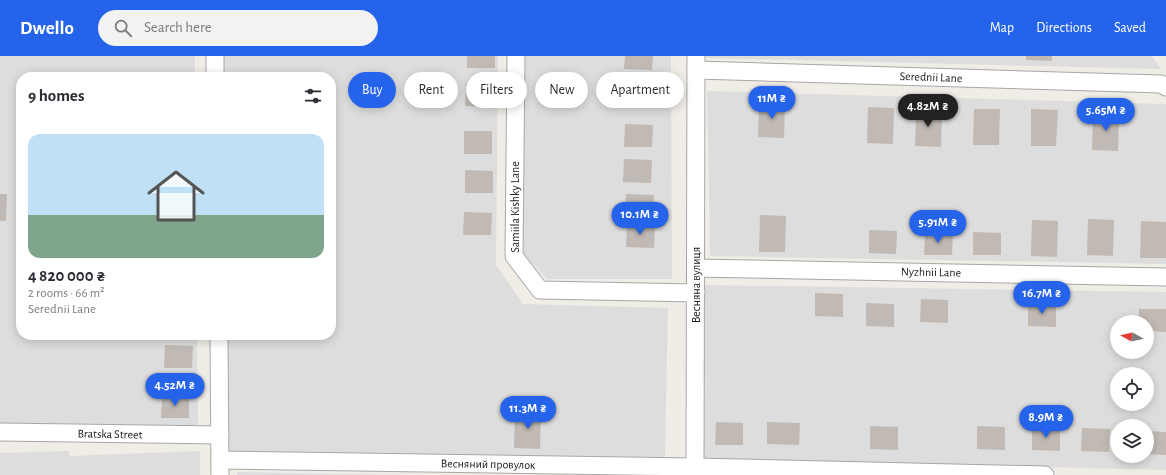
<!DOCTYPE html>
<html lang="en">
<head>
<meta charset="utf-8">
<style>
  :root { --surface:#fff; --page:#f2f2f3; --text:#2b2b33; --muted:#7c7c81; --accent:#2563eb }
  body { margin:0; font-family:"Alegreya Sans",sans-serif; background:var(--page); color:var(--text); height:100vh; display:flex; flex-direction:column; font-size:15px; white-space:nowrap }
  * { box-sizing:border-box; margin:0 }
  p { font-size:13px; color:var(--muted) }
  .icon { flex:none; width:22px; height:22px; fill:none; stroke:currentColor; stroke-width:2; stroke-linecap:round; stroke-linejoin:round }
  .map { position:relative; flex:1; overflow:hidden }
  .drawer { position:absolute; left:16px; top:16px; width:320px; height:268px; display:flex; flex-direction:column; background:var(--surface); border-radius:16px; box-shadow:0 2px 10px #0003 }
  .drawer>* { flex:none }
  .banner { position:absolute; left:348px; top:16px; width:380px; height:36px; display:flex; gap:8px }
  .needle { width:26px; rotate:278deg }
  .tools { position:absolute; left:1110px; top:259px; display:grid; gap:8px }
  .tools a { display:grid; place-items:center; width:44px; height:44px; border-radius:50%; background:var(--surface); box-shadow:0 2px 10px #0003; font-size:20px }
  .price { position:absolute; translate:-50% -34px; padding:0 9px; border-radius:14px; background:var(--accent); color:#fff; font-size:13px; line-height:26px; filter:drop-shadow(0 1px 2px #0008) }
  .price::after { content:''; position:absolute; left:50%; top:24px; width:12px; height:9px; margin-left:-6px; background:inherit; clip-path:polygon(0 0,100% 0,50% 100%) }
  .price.on { background:#222; color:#fff }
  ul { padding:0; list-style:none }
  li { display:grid; align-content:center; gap:8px; height:212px; padding:0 12px }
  li span { display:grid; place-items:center; height:124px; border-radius:12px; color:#555 }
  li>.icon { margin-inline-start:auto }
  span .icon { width:72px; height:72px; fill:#fffc; stroke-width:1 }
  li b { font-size:17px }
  h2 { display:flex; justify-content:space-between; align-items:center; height:48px; padding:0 12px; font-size:17px }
  .tag { padding:0 14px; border-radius:18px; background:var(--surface); box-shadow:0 2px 10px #0003; font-size:14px; line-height:36px }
  .tag.on { background:var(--accent); color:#fff }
  header { display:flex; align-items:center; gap:24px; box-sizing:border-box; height:56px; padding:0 20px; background:var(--accent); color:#fff }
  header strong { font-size:19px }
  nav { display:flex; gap:22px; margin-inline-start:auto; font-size:14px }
  .search { width:280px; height:36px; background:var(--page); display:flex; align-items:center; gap:10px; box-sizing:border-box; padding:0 14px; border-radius:22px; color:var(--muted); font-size:15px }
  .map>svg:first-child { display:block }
</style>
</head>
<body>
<header>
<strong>Dwello</strong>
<div class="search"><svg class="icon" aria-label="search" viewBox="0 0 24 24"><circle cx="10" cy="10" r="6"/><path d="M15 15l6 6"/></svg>Search here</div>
<nav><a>Map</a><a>Directions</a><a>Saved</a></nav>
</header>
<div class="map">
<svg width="1166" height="419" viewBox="0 0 1166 419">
  <rect width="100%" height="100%" fill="#f0ede7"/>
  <g fill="#dedddd" fill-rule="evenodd">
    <path d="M0,0H195V21H21V279H197L198,370L0,368Z"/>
    <path d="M223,0H498L496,209L523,248L668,252L665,401L229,398L227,279H331V21H223Z"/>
    <path d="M523,0H671L672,223H547L523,197Z"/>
    <path d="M707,0H1152L1161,13L707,2Z"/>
    <path d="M707,35L1166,48V208L710,200Z"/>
    <path d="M705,229L1166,236V414L700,402ZM1117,266H1147V296H1117ZM1117,318H1147V348H1117ZM1117,370H1147V400H1117Z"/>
    <path d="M69,395V400L200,395V419H0V397Z"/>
    <path d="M237,416L333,418L430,419H237Z"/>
  </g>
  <g fill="#c1bab4">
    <rect x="467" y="0" width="28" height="12"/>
    <path d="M625,0H653L652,14L624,13Z"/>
    <path d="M1026,0H1052V5L1026,4Z"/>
    <path d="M466,28H494V51L465,50Z"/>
    <path d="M759,45L785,46L784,82L758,81Z"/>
    <path d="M868,51L894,52L893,88L867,87Z"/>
    <path d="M974,53H1000L999,89H973Z"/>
    <path d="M1031,53L1058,54L1056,90H1031Z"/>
    <path d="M916,54L942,55L941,91L915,90Z"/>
    <path d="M1093,58L1119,59L1118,95L1092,94Z"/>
    <path d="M625,68L653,69L652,91H624Z"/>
    <rect x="464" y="75" width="28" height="23"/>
    <path d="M624,103L652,104L651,127L623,126Z"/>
    <path d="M465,114L493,115V137H465Z"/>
    <path d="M0,138H7L6,165H0Z"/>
    <path d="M626,138L654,139L653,161H625Z"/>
    <path d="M464,156L492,157L491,179H463Z"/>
    <path d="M760,159L786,160L785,196H759Z"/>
    <path d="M1088,163L1114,164L1113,200L1087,199Z"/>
    <path d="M1032,164L1058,165L1057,201L1031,200Z"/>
    <path d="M1141,165L1166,166V202H1140Z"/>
    <path d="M627,168L655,169L654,192L626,191Z"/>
    <path d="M869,174L897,175L896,198L869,197Z"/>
    <path d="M925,176H953L952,199H924Z"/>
    <path d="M973,176L1001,177V199H973Z"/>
    <path d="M815,237L843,238V261L815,260Z"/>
    <path d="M921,243L948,244V267L920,266Z"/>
    <path d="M866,247L894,248V271L866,270Z"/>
    <path d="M1028,247L1056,248V271L1028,270Z"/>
    <path d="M1139,253H1166V276L1147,275V266H1139Z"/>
    <path d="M165,289L193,290L192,312H164Z"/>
    <path d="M162,339L189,340V362H161Z"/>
    <path d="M515,356H541L540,393L514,392Z"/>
    <path d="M716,366L743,367V389H715Z"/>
    <path d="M767,366L800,367L799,389L767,388Z"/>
    <path d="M870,370L898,371V394L870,393Z"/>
    <path d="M977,370L1005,371V394L977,393Z"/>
    <path d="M1032,371L1060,372V395L1032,394Z"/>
    <path d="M1082,372L1110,373L1109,396L1081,395Z"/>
    <path d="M1147,375L1166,376V399L1147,398Z"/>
  </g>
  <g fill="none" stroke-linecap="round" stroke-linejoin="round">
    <g stroke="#a7a7a7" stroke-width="19">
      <g id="minor">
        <path d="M215,0V21"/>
        <path d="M516,0L514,200L540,234L696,237"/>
        <path d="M696,14L1161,28L1166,31"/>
        <path d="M696,212L1166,221"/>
        <path d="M219,279L220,419"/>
        <path d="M0,376L220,379"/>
        <path d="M220,404L695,411L1045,419"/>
        <path d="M695,411L696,0"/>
      </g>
    </g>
    <use href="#minor" stroke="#fff" stroke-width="17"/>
  </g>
  <g text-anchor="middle" stroke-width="3" stroke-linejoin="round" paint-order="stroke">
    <g font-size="12" fill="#202020" stroke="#fff">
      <text transform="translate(931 21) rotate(2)" y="4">Serednii Lane</text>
      <text transform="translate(515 151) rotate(-90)" y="4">Samiila Kishky Lane</text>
      <text transform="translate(931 216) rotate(1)" y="4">Nyzhnii Lane</text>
      <text transform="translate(696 229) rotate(-90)" y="4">Весняна вулиця</text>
      <text transform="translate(110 378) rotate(1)" y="4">Bratska Street</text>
      <text transform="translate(488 408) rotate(1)" y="4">Весняний провулок</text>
    </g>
  </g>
</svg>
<div class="tools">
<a><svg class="needle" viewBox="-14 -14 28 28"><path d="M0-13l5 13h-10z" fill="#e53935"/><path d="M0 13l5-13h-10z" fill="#7c7c81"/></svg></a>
<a><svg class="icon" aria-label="locate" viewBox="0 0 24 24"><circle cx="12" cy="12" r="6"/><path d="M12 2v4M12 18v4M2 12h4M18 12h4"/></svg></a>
<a><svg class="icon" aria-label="layers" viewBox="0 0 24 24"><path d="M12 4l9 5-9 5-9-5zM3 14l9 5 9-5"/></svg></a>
</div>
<b class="price" style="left:772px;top:64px">11M ₴</b>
<b class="price on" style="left:928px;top:72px">4.82M ₴</b>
<b class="price" style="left:1106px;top:76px">5.65M ₴</b>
<b class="price" style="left:640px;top:180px">10.1M ₴</b>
<b class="price" style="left:938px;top:188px">5.91M ₴</b>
<b class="price" style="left:1042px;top:259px">16.7M ₴</b>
<b class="price" style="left:175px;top:351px">4.52M ₴</b>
<b class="price" style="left:528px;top:374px">11.3M ₴</b>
<b class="price" style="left:1046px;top:383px">8.9M ₴</b>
<div class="banner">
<a class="tag on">Buy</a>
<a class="tag">Rent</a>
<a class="tag">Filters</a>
<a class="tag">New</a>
<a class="tag">Apartment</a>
</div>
<section class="drawer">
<h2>9 homes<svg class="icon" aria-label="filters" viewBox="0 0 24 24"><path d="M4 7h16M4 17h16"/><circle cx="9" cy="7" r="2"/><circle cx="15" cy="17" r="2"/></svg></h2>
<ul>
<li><span style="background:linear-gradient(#bfe0f5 65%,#7fa58c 0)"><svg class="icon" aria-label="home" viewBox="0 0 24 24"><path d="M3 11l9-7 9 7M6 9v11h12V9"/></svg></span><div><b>4 820 000 ₴</b><p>2 rooms · 66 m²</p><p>Serednii Lane</p></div></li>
</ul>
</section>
</div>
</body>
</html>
